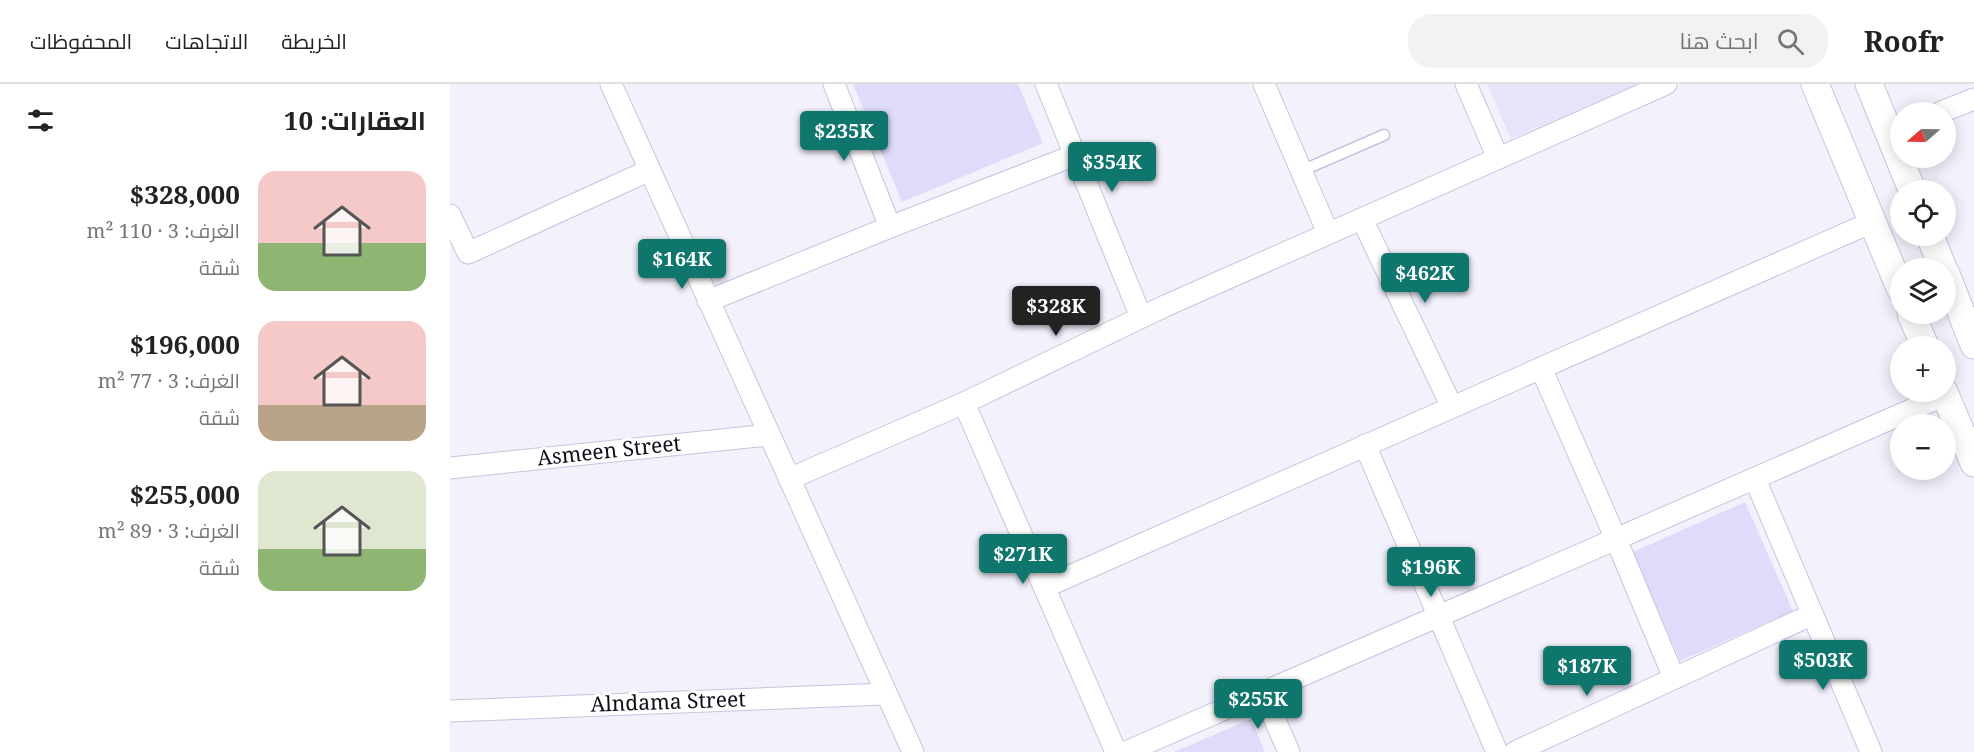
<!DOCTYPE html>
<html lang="ar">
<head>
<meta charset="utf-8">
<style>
  :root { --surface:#fff; --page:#f2f2f2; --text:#222; --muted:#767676; --line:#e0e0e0; --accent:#0f766e }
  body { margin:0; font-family:"Noto Serif",Cairo,serif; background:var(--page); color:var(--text); direction:rtl; height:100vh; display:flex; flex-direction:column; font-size:22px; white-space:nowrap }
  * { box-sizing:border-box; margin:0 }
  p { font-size:20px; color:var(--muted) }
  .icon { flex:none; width:33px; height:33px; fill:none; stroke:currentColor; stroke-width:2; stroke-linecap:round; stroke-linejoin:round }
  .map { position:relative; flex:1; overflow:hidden; direction:ltr }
  .sheet { display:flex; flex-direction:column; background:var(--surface); width:450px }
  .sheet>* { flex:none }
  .needle { width:39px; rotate:250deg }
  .tools { position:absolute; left:1440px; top:18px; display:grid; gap:12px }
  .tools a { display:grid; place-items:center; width:66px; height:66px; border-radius:50%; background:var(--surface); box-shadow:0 3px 15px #0003; font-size:30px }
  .price { position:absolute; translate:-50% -51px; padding:0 14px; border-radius:6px; background:var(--accent); color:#fff; font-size:20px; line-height:39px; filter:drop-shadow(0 2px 3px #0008) }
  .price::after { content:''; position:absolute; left:50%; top:36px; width:18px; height:14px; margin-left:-9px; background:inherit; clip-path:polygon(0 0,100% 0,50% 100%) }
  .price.selected { background:#222; color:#fff }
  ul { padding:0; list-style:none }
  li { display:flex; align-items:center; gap:18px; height:150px; padding:0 24px }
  li span { display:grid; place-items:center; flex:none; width:168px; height:120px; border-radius:18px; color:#555 }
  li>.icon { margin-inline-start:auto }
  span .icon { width:72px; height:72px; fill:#fffc; stroke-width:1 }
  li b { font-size:26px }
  h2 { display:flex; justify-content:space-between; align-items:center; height:72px; padding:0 24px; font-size:26px }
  header { display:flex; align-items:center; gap:36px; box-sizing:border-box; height:84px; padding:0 30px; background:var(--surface); border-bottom:2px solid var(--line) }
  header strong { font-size:28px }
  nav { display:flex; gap:33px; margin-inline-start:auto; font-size:21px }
  .search { width:420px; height:54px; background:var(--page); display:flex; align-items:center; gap:15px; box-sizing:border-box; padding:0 21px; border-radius:24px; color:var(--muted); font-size:22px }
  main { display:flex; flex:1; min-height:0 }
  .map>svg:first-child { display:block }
</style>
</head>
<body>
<header>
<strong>Roofr</strong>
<div class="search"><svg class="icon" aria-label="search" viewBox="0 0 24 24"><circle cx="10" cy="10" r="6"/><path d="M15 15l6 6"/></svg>ابحث هنا</div>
<nav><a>الخريطة</a><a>الاتجاهات</a><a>المحفوظات</a></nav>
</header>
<main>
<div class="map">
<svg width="1524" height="668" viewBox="0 0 1524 668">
  <rect width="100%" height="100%" fill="#f2f1fc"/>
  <path fill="#e7e4f9" d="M1037,0H1188L1061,55Z"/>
  <g fill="#dfdbfa">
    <path d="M403,0H568L593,59L452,118Z"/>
    <path d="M1295,418L1343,527L1230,577L1183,468Z"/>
    <path d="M801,635L815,668H724Z"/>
  </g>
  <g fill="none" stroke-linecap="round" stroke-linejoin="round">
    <g stroke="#c7c4df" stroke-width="13">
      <path id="service" d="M851,87L934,51"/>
    </g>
    <g stroke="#c7c4df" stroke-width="23">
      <g id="minor">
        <path d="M161,0L463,668"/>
        <path d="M384,0L440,143"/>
        <path d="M596,0L691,233"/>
        <path d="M814,0L878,149"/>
        <path d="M1016,0L1048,74"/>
        <path d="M1491,28L1524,15"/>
        <path d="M0,131L18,169L200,86"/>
        <path d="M912,135L1002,323"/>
        <path d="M258,217L440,143L625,71"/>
        <path d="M514,319L666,668"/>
        <path d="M915,361L1047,668"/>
        <path d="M0,384L319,351"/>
        <path d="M339,395L514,319L715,222L1216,0"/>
        <path d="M1305,395L1421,668"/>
        <path d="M595,503L1422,138"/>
        <path d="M1224,594L1166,455L1495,311"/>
        <path d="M813,609L839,668"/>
        <path d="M0,627L436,610"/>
        <path d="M676,668L1166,455L1091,284"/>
        <path d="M1065,668L1361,531"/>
      </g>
    </g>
    <g stroke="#c7c4df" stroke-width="29">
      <g id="tertiary">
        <path d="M1365,0L1450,204"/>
        <path d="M1419,0L1462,106"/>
        <path d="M1480,152L1493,184"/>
        <path d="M1496,190L1524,261"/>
        <path d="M1461,230L1475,262"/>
        <path d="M1494,308L1524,379"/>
      </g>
    </g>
    <use href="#service" stroke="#fff" stroke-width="10"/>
    <use href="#minor" stroke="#fff" stroke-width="21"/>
    <use href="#tertiary" stroke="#fff" stroke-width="27"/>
  </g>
  <g text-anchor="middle" stroke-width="6" stroke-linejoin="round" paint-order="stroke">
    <g font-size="21" fill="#0f0d16" stroke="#fff">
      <text transform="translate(159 367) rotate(-6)" y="7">Asmeen Street</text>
      <text transform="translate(218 618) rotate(-2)" y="7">Alndama Street</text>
    </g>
  </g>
</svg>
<div class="tools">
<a><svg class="needle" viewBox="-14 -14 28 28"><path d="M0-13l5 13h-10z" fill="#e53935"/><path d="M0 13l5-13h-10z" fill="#767676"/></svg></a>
<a><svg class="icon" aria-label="locate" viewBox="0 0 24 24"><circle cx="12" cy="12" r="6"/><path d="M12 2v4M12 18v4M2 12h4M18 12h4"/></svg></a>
<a><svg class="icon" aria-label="layers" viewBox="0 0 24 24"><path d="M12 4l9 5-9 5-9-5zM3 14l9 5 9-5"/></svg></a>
<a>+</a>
<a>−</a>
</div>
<b class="price" style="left:394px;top:78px">$235K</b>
<b class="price" style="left:662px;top:109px">$354K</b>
<b class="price" style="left:232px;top:206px">$164K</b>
<b class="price" style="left:975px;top:220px">$462K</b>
<b class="price selected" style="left:606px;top:253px">$328K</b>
<b class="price" style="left:573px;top:501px">$271K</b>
<b class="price" style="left:981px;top:514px">$196K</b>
<b class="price" style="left:1373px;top:607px">$503K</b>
<b class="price" style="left:1137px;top:613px">$187K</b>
<b class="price" style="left:808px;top:646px">$255K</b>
</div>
<section class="sheet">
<h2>العقارات: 10<svg class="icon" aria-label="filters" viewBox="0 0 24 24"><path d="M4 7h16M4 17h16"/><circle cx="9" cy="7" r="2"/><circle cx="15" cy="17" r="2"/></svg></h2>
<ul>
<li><span style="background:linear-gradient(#f6c9c9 60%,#8fb573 0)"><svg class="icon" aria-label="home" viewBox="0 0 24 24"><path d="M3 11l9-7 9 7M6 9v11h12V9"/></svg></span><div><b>$328,000</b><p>الغرف: 3 · 110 m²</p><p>شقة</p></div></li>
<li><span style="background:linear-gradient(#f6c9c9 70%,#b9a48a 0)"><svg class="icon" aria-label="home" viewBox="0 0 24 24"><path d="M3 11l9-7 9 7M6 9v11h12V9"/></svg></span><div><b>$196,000</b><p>الغرف: 3 · 77 m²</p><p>شقة</p></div></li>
<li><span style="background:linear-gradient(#dfe7d0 65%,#8fb573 0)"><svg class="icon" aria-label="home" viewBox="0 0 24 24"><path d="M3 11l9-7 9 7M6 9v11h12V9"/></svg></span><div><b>$255,000</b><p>الغرف: 3 · 89 m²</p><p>شقة</p></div></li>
</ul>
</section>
</main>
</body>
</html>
